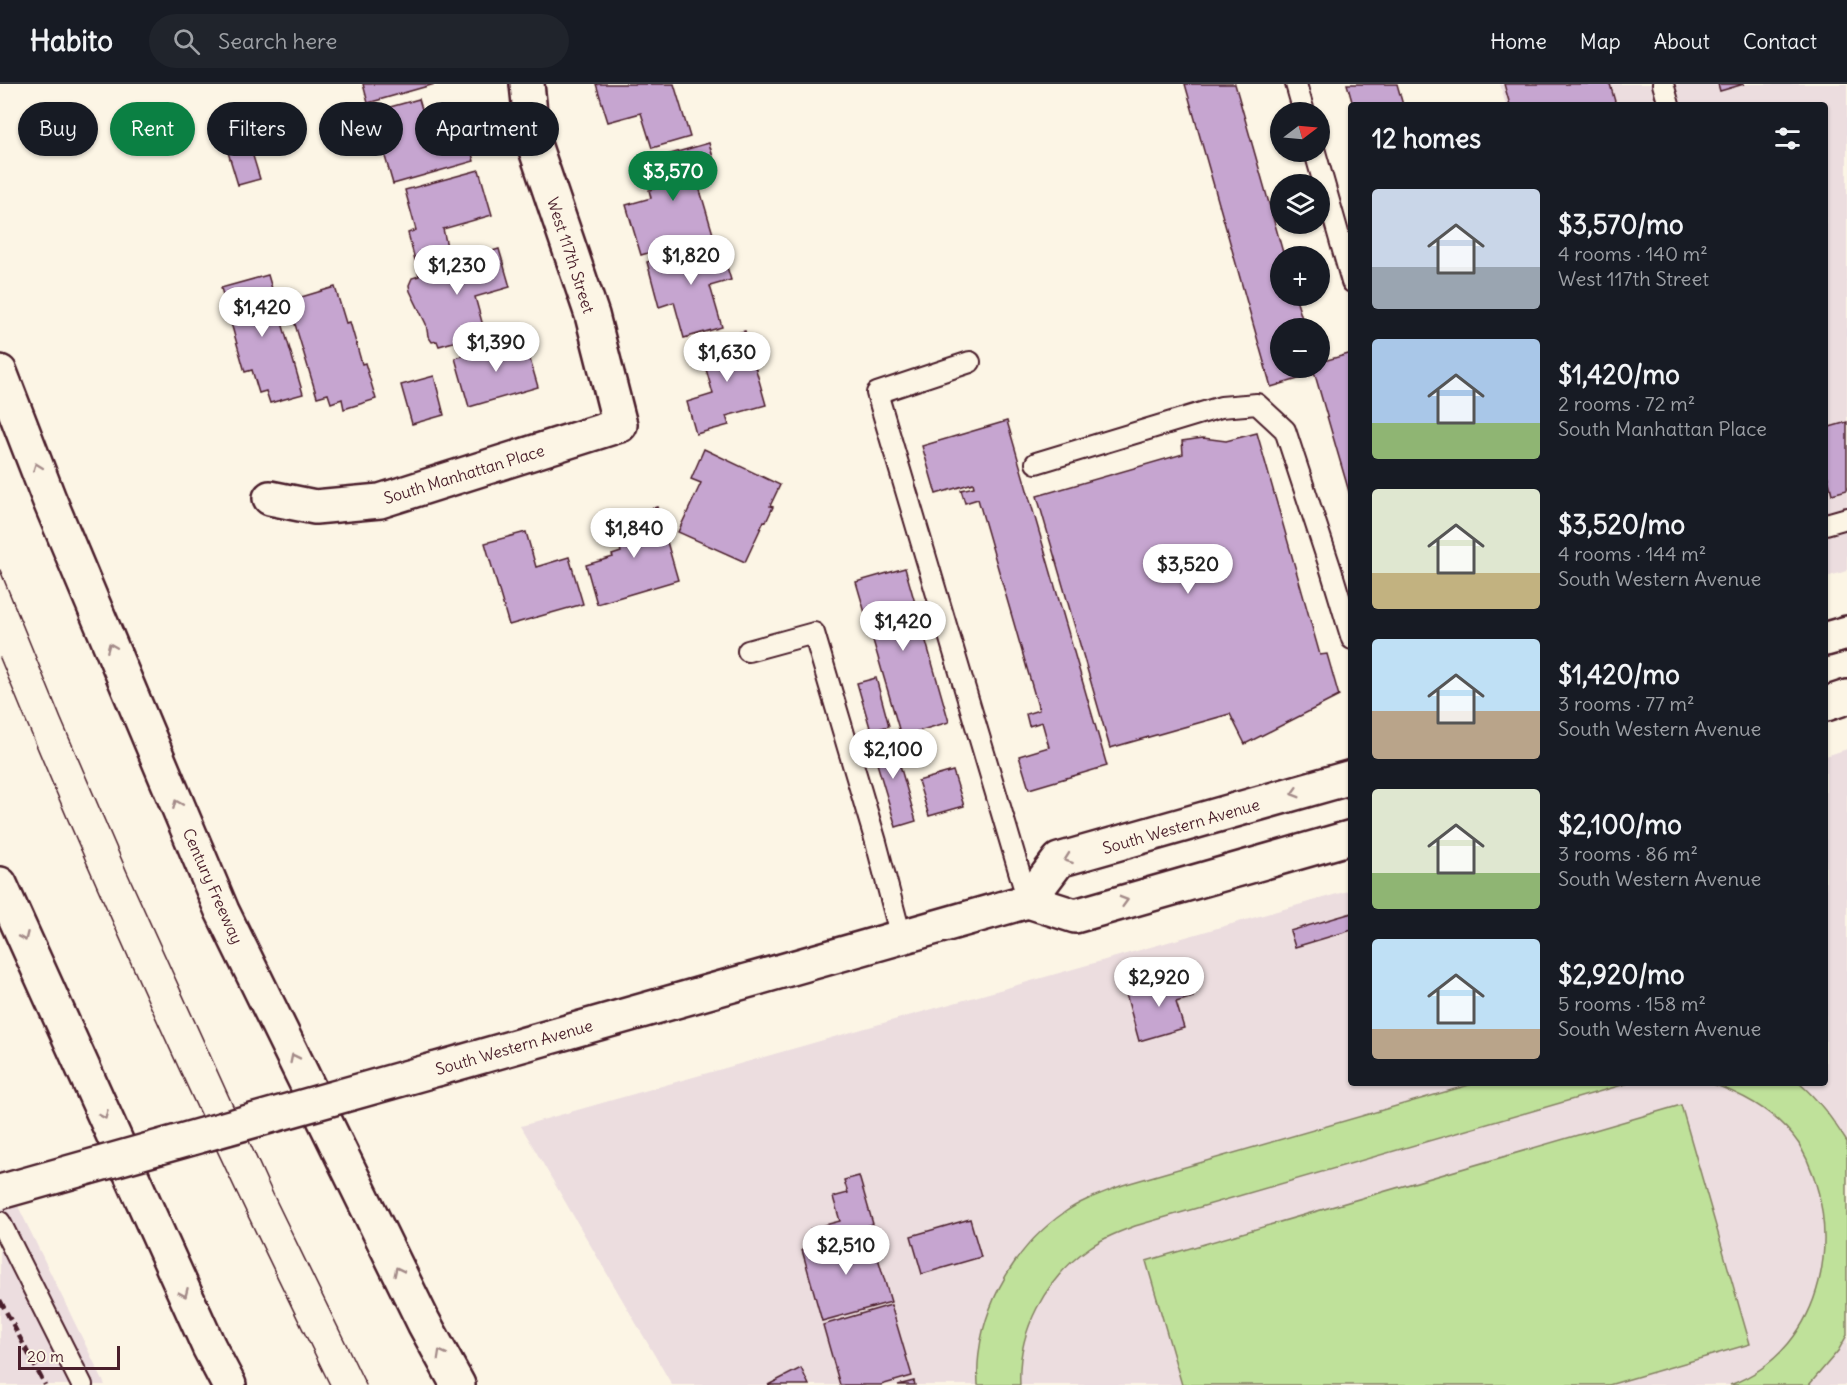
<!DOCTYPE html>
<html lang="en">
<head>
<meta charset="utf-8">
<style>
  :root { --surface:#171b24; --page:#20242c; --text:#f1f3f6; --muted:#9ea1a6; --line:#363941; --accent:#0b8043 }
  body { margin:0; font-family:Delius,sans-serif; background:var(--page); color:var(--text); height:100vh; display:flex; flex-direction:column; font-size:22px; white-space:nowrap }
  * { box-sizing:border-box; margin:0 }
  p { font-size:20px; color:var(--muted) }
  .icon { flex:none; width:33px; height:33px; fill:none; stroke:currentColor; stroke-width:2; stroke-linecap:round; stroke-linejoin:round }
  .map { position:relative; flex:1; overflow:hidden }
  .side { position:absolute; left:1348px; top:18px; width:480px; height:984px; display:flex; flex-direction:column; background:var(--surface); border-radius:6px; box-shadow:0 2px 4px #0004 }
  .side>* { flex:none }
  .hud { position:absolute; left:18px; top:18px; width:570px; height:54px; display:flex; gap:12px }
  .needle { width:39px; rotate:74deg }
  .fabs { position:absolute; left:1270px; top:18px; display:grid; gap:12px }
  .fabs a { display:grid; place-items:center; width:60px; height:60px; border-radius:50%; background:var(--surface); box-shadow:0 2px 4px #0004; font-size:30px }
  .scale { position:absolute; left:18px; bottom:15px; width:102px; box-sizing:border-box; padding-left:6px; border:3px solid #4a1f2b; border-top:0; font-size:16px; line-height:21px; white-space:nowrap; color:#4a1f2b; -webkit-text-stroke:4px #fcf5e5; paint-order:stroke }
  .price { position:absolute; translate:-50% -51px; padding:0 14px; border-radius:21px; background:#fff; color:#222; font-size:20px; line-height:39px; filter:drop-shadow(0 2px 3px #0008) }
  .price::after { content:''; position:absolute; left:50%; top:36px; width:18px; height:14px; margin-left:-9px; background:inherit; clip-path:polygon(0 0,100% 0,50% 100%) }
  .price.on { background:var(--accent); color:#fff }
  ul { padding:0; list-style:none }
  li { display:flex; align-items:center; gap:18px; height:150px; padding:0 24px }
  li span { display:grid; place-items:center; flex:none; width:168px; height:120px; border-radius:6px; color:#555 }
  li>.icon { margin-inline-start:auto }
  span .icon { width:72px; height:72px; fill:#fffc; stroke-width:1 }
  li b { font-size:26px }
  h2 { display:flex; justify-content:space-between; align-items:center; height:72px; padding:0 24px; font-size:26px }
  .chip { padding:0 21px; border-radius:27px; background:var(--surface); box-shadow:0 2px 4px #0004; font-size:21px; line-height:54px }
  .chip.on { background:var(--accent); color:#fff }
  header { display:flex; align-items:center; gap:36px; box-sizing:border-box; height:84px; padding:0 30px; background:var(--surface); border-bottom:2px solid var(--line) }
  header strong { font-size:28px }
  nav { display:flex; gap:33px; margin-inline-start:auto; font-size:21px }
  .search { width:420px; height:54px; background:var(--page); display:flex; align-items:center; gap:15px; box-sizing:border-box; padding:0 21px; border-radius:33px; color:var(--muted); font-size:22px }
  .map>svg:first-child { display:block }
</style>
</head>
<body>
<header>
<strong>Habito</strong>
<div class="search"><svg class="icon" aria-label="search" viewBox="0 0 24 24"><circle cx="10" cy="10" r="6"/><path d="M15 15l6 6"/></svg>Search here</div>
<nav><a>Home</a><a>Map</a><a>About</a><a>Contact</a></nav>
</header>
<div class="map">
<svg width="1847" height="1301" viewBox="0 0 1847 1301">
  <rect width="100%" height="100%" fill="#fcf5e5"/>
  <filter id="ink" filterUnits="userSpaceOnUse"><feTurbulence type="fractalNoise" baseFrequency=".0167" numOctaves="2"/><feDisplacementMap in="SourceGraphic" scale="12" xChannelSelector="R" yChannelSelector="G"/><feConvolveMatrix kernelMatrix="1 2 1 2 8 2 1 2 1" color-interpolation-filters="sRGB"/></filter>
  <g filter="url(#ink)">
    <g fill="#ecdddf">
      <path d="M1500,0H1847V487L1826,493V21H1506Z"/>
      <path d="M1847,665V1301H672L521,1042L1351,806L1352,999H1826V672Z"/>
      <path d="M0,1085L105,1301H0Z"/>
    </g>
    <g fill="#bfe19a" stroke="#848062" stroke-width="1.5">
      <path d="M1476,999H1629L1135,1142C1119,1148 1103,1154 1089,1164C1045,1195 1017,1248 1020,1301H978C974,1234 1010,1166 1065,1128C1082,1116 1103,1109 1123,1101Z"/>
      <path d="M1710,999H1799C1819,1016 1833,1036 1847,1058V1251L1838,1267L1809,1301H1730C1827,1264 1847,1143 1799,1060C1778,1029 1745,1011 1710,999Z"/>
      <path d="M1681,1021L1750,1260L1609,1301H1182L1146,1177Z"/>
    </g>
    <g fill="#c6a5d0" stroke="#4a1f2b" stroke-width="1.5">
      <path d="M363,0H435L368,19Z"/>
      <path d="M596,0H674L690,53L652,64L641,29L608,38Z"/>
      <path d="M1185,0H1235L1284,172H1281V212H1295L1305,244H1281V284H1313L1315,290L1271,303Z"/>
      <path d="M1347,0H1397L1403,21H1353Z"/>
      <path d="M1504,0H1610L1616,21H1510Z"/>
      <path d="M1718,0H1744L1720,7Z"/>
      <path d="M419,15L429,49L463,39L474,77L393,100L372,28Z"/>
      <path d="M239,26L260,95L238,101L217,32Z"/>
      <path d="M709,59L715,80L694,86L713,150L641,171L626,121L651,114L649,106L657,104L649,76Z"/>
      <path d="M479,86L492,131L443,145L449,171L416,180L408,149L416,146L405,106Z"/>
      <path d="M719,157L731,196L710,202L722,243L684,254L674,218L659,223L647,178Z"/>
      <path d="M499,165L510,203L475,213L485,249L439,262L437,257L432,258L428,252L426,240L410,207L409,201L412,194L419,192L418,189Z"/>
      <path d="M268,191L303,310L270,319L266,307L259,309L252,286L245,288L221,204Z"/>
      <path d="M335,203L346,239L350,238L362,280L365,279L376,315L344,325L342,315L331,319L328,310L317,313L288,217Z"/>
      <path d="M745,247L766,321L726,332L729,341L696,350L687,318L713,310L699,260Z"/>
      <path d="M524,255L538,303L469,323L455,274Z"/>
      <path d="M1352,269V418L1313,284H1320V278Z"/>
      <path d="M434,292L444,331L412,340L401,301Z"/>
      <path d="M1007,337L1107,682L1029,705L1019,672L1049,663L1042,638L1029,642L1026,630L1039,626L978,415L965,419L961,406L974,403L973,399L936,410L922,362Z"/>
      <path d="M1847,338V406L1832,410L1826,386V344Z"/>
      <path d="M1257,349L1320,571L1327,570L1339,612L1245,660L1230,630L1110,664L1037,412L1183,370L1182,357L1203,354L1226,357Z"/>
      <path d="M704,365L780,401L770,422L773,423L766,438L764,437L745,478L678,448L701,399L691,395Z"/>
      <path d="M657,423L678,496L597,520L586,481L613,473L612,471L621,468L612,436Z"/>
      <path d="M526,448L536,483L569,473L583,520L509,541L485,459Z"/>
      <path d="M905,484L949,638L901,652L856,498Z"/>
      <path d="M876,594L889,642L871,647L857,599Z"/>
      <path d="M891,650L916,737L896,743L870,656Z"/>
      <path d="M953,687L964,722L929,732L918,697Z"/>
      <path d="M1352,829V846L1295,863L1290,847Z"/>
      <path d="M1186,892L1193,913L1176,918L1184,944L1139,957L1126,910Z"/>
      <path d="M859,1092L873,1140L814,1157L810,1145L840,1137L833,1113L848,1109L844,1096Z"/>
      <path d="M970,1135L981,1173L922,1190L911,1152Z"/>
      <path d="M870,1147L891,1218L822,1237L802,1166Z"/>
      <path d="M891,1221L912,1292L881,1301H840L823,1241Z"/>
      <path d="M801,1284L809,1301H768Z"/>
      <path d="M914,1297L915,1301H898Z"/>
    </g>
    <g fill="none" stroke-linecap="round" stroke-linejoin="round">
      <g stroke="#4a1f2b" stroke-width="24">
        <g id="lane">
          <path d="M1296,0L1304,28"/>
          <path d="M1663,0L1669,21"/>
          <path d="M1315,68L1352,198"/>
          <path d="M970,278L877,309L1028,817"/>
          <path d="M1036,379L1221,323L1257,320L1285,346L1331,486L1352,555"/>
          <path d="M1826,440L1847,434"/>
          <path d="M748,567L814,549L876,758L901,853"/>
          <path d="M0,1138L82,1301"/>
        </g>
      </g>
      <g stroke="#4a1f2b" stroke-width="38">
        <path id="street" d="M270,414L315,423L380,417L620,341L592,231L533,57L527,0"/>
      </g>
      <g stroke="#4a1f2b" stroke-width="38">
        <g id="primary">
          <path d="M1826,555L1847,549"/>
          <path d="M1826,620L1847,613"/>
          <path d="M1028,817L1059,776L1352,693"/>
          <path d="M437,985L1028,817L1075,832L1352,753"/>
        </g>
      </g>
      <g stroke="#4a1f2b" stroke-width="38">
        <g id="highway">
          <path d="M0,288L49,415L222,827L424,1239L458,1301"/>
          <path d="M0,800L209,1263L229,1301"/>
        </g>
      </g>
      <use href="#lane" stroke="#fcf5e5" stroke-width="20"/>
      <use href="#street" stroke="#fcf5e5" stroke-width="33"/>
      <use href="#primary" stroke="#fcf5e5" stroke-width="33"/>
      <use href="#highway" stroke="#fcf5e5" stroke-width="33"/>
      <g stroke="#4a1f2b" stroke-width="1.5">
        <path d="M0,486L61,635L127,788L273,1110L366,1301"/>
        <path d="M0,574C101,821 212,1062 330,1301"/>
      </g>
      <path stroke="#4a1f2b" stroke-width="4.5" stroke-dasharray="9 4.5" stroke-linecap="butt" d="M0,1216L45,1301"/>
      <g stroke="#4a1f2b" stroke-width="38" stroke-linecap="butt">
        <path id="primary-bridge" d="M0,1108L437,985"/>
      </g>
      <use href="#primary-bridge" stroke="#fcf5e5" stroke-width="33"/>
    </g>
    <defs><path id="oneway-chevron" d="M-2-3.5L2.5 0L-2 3.5" fill="none" stroke-width="1.6" stroke-linecap="round" stroke-linejoin="round" transform="scale(1.5)"/></defs>
    <g stroke="#a38a88">
      <use href="#oneway-chevron" transform="translate(37 383) rotate(-111)"/>
      <use href="#oneway-chevron" transform="translate(111 563) rotate(-113)"/>
      <use href="#oneway-chevron" transform="translate(1295 709) rotate(164)"/>
      <use href="#oneway-chevron" transform="translate(177 720) rotate(-113)"/>
      <use href="#oneway-chevron" transform="translate(1068 775) rotate(160)"/>
      <use href="#oneway-chevron" transform="translate(1124 817) rotate(-16)"/>
      <use href="#oneway-chevron" transform="translate(24 853) rotate(66)"/>
      <use href="#oneway-chevron" transform="translate(294 974) rotate(-116)"/>
      <use href="#oneway-chevron" transform="translate(104 1031) rotate(66)"/>
      <use href="#oneway-chevron" transform="translate(398 1187) rotate(-116)"/>
      <use href="#oneway-chevron" transform="translate(184 1209) rotate(66)"/>
      <use href="#oneway-chevron" transform="translate(441 1270) rotate(-119)"/>
    </g>
  </g>
  <g text-anchor="middle" stroke-width="4.5" stroke-linejoin="round" paint-order="stroke">
    <g font-size="16" fill="#4a1f2b" stroke="#fcf5e5">
      <text transform="translate(571 171) rotate(72)" y="6">West 117th Street</text>
      <text transform="translate(464 390) rotate(-17)" y="6">South Manhattan Place</text>
      <text transform="translate(1181 742) rotate(-16)" y="6">South Western Avenue</text>
      <text transform="translate(213 802) rotate(66)" y="6">Century Freeway</text>
      <text transform="translate(514 963) rotate(-16)" y="6">South Western Avenue</text>
    </g>
  </g>
</svg>
<div class="fabs">
<a><svg class="needle" viewBox="-14 -14 28 28"><path d="M0-13l5 13h-10z" fill="#e53935"/><path d="M0 13l5-13h-10z" fill="#9ea1a6"/></svg></a>
<a><svg class="icon" aria-label="layers" viewBox="0 0 24 24"><path d="M12 4l9 5-9 5-9-5zM3 14l9 5 9-5"/></svg></a>
<a>+</a>
<a>−</a>
</div>
<div class="scale">20 m</div>
<b class="price on" style="left:673px;top:118px">$3,570</b>
<b class="price" style="left:691px;top:202px">$1,820</b>
<b class="price" style="left:457px;top:212px">$1,230</b>
<b class="price" style="left:262px;top:254px">$1,420</b>
<b class="price" style="left:496px;top:289px">$1,390</b>
<b class="price" style="left:727px;top:299px">$1,630</b>
<b class="price" style="left:634px;top:475px">$1,840</b>
<b class="price" style="left:1188px;top:511px">$3,520</b>
<b class="price" style="left:903px;top:568px">$1,420</b>
<b class="price" style="left:893px;top:696px">$2,100</b>
<b class="price" style="left:1159px;top:924px">$2,920</b>
<b class="price" style="left:846px;top:1192px">$2,510</b>
<div class="hud">
<a class="chip">Buy</a>
<a class="chip on">Rent</a>
<a class="chip">Filters</a>
<a class="chip">New</a>
<a class="chip">Apartment</a>
</div>
<section class="side">
<h2>12 homes<svg class="icon" aria-label="filters" viewBox="0 0 24 24"><path d="M4 7h16M4 17h16"/><circle cx="9" cy="7" r="2"/><circle cx="15" cy="17" r="2"/></svg></h2>
<ul>
<li><span style="background:linear-gradient(#c9d6e8 65%,#9aa5b1 0)"><svg class="icon" aria-label="home" viewBox="0 0 24 24"><path d="M3 11l9-7 9 7M6 9v11h12V9"/></svg></span><div><b>$3,570/mo</b><p>4 rooms · 140 m²</p><p>West 117th Street</p></div></li>
<li><span style="background:linear-gradient(#a9c7e8 70%,#8fb573 0)"><svg class="icon" aria-label="home" viewBox="0 0 24 24"><path d="M3 11l9-7 9 7M6 9v11h12V9"/></svg></span><div><b>$1,420/mo</b><p>2 rooms · 72 m²</p><p>South Manhattan Place</p></div></li>
<li><span style="background:linear-gradient(#dfe7d0 70%,#c2b280 0)"><svg class="icon" aria-label="home" viewBox="0 0 24 24"><path d="M3 11l9-7 9 7M6 9v11h12V9"/></svg></span><div><b>$3,520/mo</b><p>4 rooms · 144 m²</p><p>South Western Avenue</p></div></li>
<li><span style="background:linear-gradient(#bfe0f5 60%,#b9a48a 0)"><svg class="icon" aria-label="home" viewBox="0 0 24 24"><path d="M3 11l9-7 9 7M6 9v11h12V9"/></svg></span><div><b>$1,420/mo</b><p>3 rooms · 77 m²</p><p>South Western Avenue</p></div></li>
<li><span style="background:linear-gradient(#dfe7d0 70%,#8fb573 0)"><svg class="icon" aria-label="home" viewBox="0 0 24 24"><path d="M3 11l9-7 9 7M6 9v11h12V9"/></svg></span><div><b>$2,100/mo</b><p>3 rooms · 86 m²</p><p>South Western Avenue</p></div></li>
<li><span style="background:linear-gradient(#bfe0f5 75%,#b9a48a 0)"><svg class="icon" aria-label="home" viewBox="0 0 24 24"><path d="M3 11l9-7 9 7M6 9v11h12V9"/></svg></span><div><b>$2,920/mo</b><p>5 rooms · 158 m²</p><p>South Western Avenue</p></div></li>
</ul>
</section>
</div>
</body>
</html>
